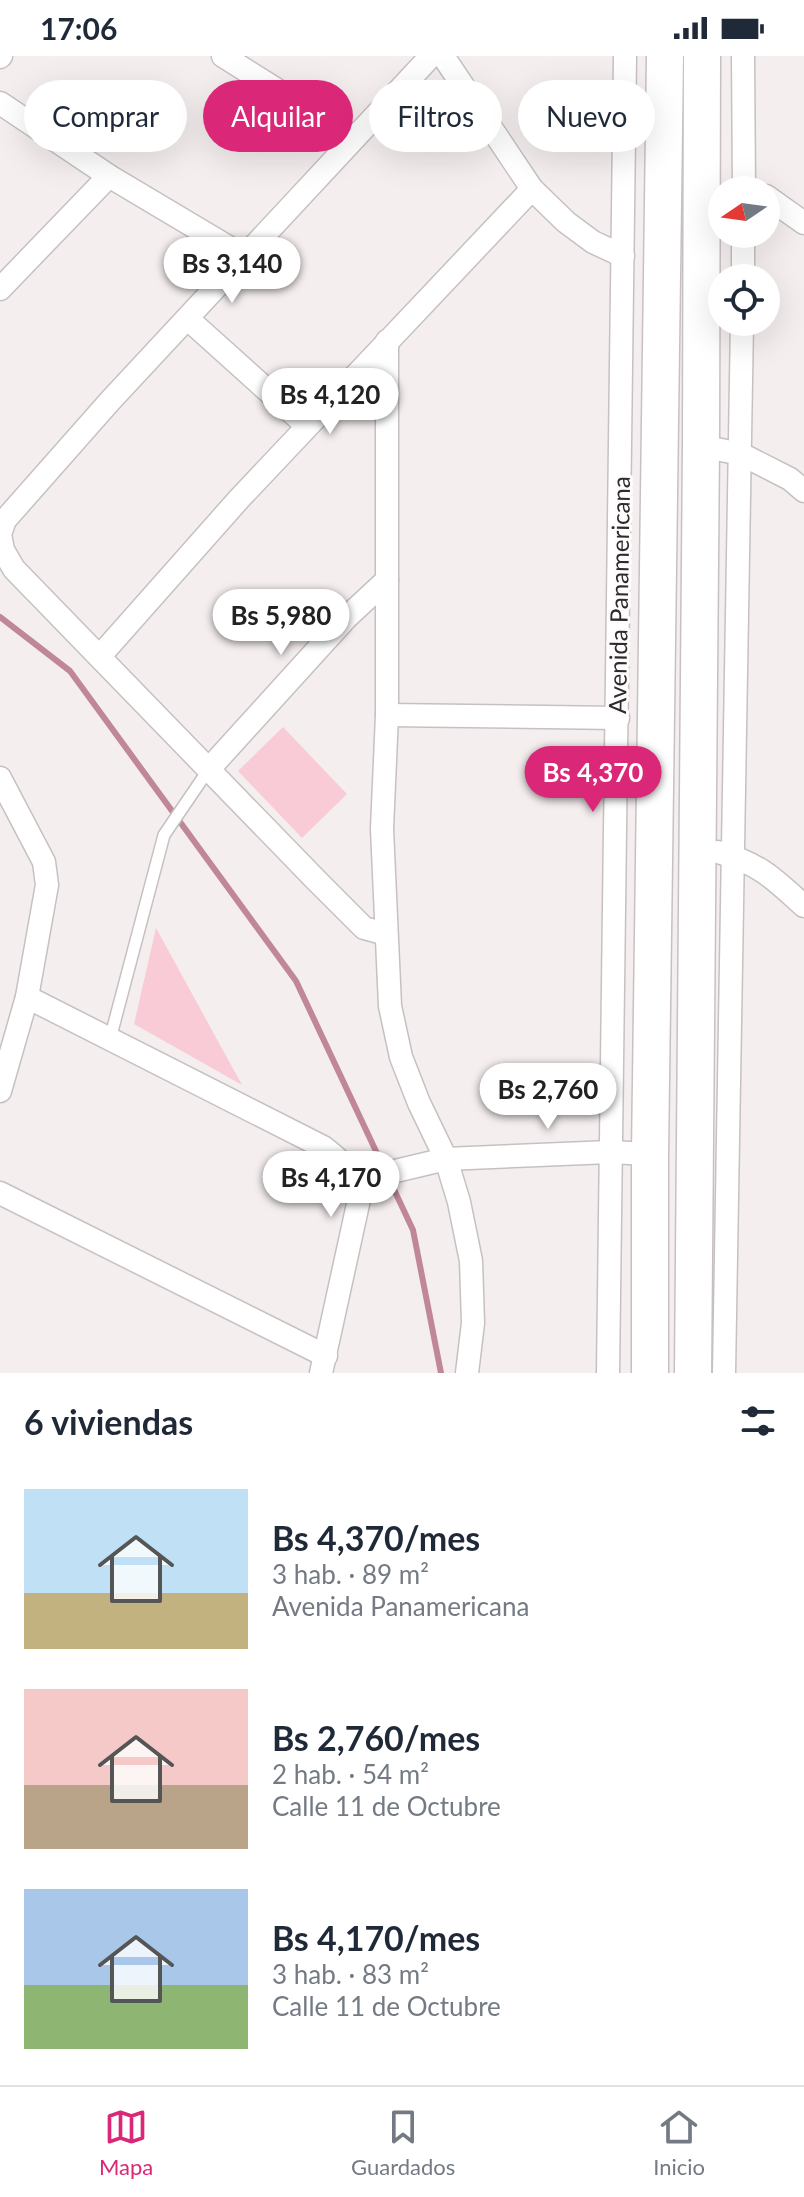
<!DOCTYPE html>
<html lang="es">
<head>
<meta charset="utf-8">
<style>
  :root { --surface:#fff; --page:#f2f2f3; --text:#1f2937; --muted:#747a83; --line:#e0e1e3; --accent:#db2777 }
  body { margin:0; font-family:Lato,sans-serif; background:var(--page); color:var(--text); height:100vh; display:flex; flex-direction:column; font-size:30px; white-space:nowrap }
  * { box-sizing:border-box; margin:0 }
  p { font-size:26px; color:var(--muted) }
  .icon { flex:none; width:44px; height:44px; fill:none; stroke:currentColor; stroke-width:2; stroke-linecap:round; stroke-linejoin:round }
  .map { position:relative; height:1317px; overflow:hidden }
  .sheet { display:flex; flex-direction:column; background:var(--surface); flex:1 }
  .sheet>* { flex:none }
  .hud { position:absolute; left:24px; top:24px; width:756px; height:72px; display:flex; gap:16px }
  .needle { width:52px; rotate:257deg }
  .buttons { position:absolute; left:708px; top:120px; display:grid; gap:16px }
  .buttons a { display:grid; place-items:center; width:72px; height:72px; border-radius:50%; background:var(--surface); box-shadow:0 8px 32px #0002; font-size:40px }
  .price { position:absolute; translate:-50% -68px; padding:0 18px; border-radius:28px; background:#fff; color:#222; font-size:26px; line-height:52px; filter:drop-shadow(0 2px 4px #0008) }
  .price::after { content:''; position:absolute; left:50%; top:48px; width:24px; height:18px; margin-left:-12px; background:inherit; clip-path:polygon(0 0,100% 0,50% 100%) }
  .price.current { background:var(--accent); color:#fff }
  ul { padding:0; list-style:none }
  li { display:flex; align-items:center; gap:24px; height:200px; padding:0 24px }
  li span { display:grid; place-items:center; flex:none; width:224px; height:160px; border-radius:0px; color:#555 }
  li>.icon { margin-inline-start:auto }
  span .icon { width:96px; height:96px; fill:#fffc; stroke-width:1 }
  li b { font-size:34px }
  h2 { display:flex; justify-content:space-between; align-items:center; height:96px; padding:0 24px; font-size:34px }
  .pill { padding:0 28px; border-radius:36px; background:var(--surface); box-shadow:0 8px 32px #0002; font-size:28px; line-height:72px }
  .pill.current { background:var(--accent); color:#fff }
  .status { display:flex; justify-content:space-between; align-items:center; height:56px; padding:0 40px; background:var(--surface); direction:ltr }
  .status svg { height:22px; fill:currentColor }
  .menu { display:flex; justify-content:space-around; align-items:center; height:112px; border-top:2px solid var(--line); background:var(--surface); font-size:22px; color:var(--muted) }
  .menu a { display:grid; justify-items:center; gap:4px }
  .menu .current { color:var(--accent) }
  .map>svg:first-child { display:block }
</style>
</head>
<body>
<div class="status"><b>17:06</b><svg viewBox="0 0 49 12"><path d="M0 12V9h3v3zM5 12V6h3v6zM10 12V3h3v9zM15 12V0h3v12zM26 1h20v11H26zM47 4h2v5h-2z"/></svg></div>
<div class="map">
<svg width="804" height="1317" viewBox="0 0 804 1317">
  <rect width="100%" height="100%" fill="#f5eeef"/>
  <g fill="#f8cbd7">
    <path d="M283,671L347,738L302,782L238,715Z"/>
    <path d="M156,872L242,1029L134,968Z"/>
  </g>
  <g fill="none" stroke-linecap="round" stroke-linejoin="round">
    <path stroke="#c08798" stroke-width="6" d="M0,561L70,615L296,925L413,1174L441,1317"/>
    <g stroke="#c7c0c2" stroke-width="14">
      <path id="service" d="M110,983L164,779L209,713"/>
    </g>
    <g stroke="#c7c0c2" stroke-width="25">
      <g id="minor">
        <path d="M223,0L354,82"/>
        <path d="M443,0L532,133L566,166L593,186L623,200"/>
        <path d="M743,0L744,134"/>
        <path d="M0,1L1,0"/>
        <path d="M0,47L109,120L245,201"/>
        <path d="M766,140L804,167"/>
        <path d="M743,222V178"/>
        <path d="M0,233L109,120"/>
        <path d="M188,263L307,370"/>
        <path d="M387,285V659L382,773L390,950L401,1001L419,1047L446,1103L459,1146L471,1205L473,1267L467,1317"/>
        <path d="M701,390L741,398L790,423L804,435"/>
        <path d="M0,478L5,464L110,345L431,0"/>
        <path d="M0,478L3,494L14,513L317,825L364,872L386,878"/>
        <path d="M100,600L239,443L532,133"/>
        <path d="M387,659L618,662"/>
        <path d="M209,713L346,562L387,524"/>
        <path d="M0,722L44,806L47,829L27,941L0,1035"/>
        <path d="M718,796C760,808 773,822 804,850"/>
        <path d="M27,941L323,1091C345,1108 350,1113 360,1139"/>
        <path d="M0,1137L326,1300"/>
        <path d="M321,1317L360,1139L387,1117L446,1103L610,1096L650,1098"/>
        <path d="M608,1317C611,878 622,439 625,0"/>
        <path d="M724,1317L742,266"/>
      </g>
    </g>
    <g stroke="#c7c0c2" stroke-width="39">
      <g id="trunk">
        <path d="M650,1317V1098L665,0"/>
        <path d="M693,1317L701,390L702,0"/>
      </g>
    </g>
    <use href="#service" stroke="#fff" stroke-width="11"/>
    <use href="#minor" stroke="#fff" stroke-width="22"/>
    <use href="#trunk" stroke="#fff" stroke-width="36"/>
  </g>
  <g text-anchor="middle" stroke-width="6" stroke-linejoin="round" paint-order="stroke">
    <g font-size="24" fill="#2e2b2c" stroke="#fffcfd">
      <text transform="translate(620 539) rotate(-89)" y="8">Avenida Panamericana</text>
    </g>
  </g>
</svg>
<div class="buttons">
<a><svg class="needle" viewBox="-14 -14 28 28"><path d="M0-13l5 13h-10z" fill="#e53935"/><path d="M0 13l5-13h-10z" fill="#747a83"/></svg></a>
<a><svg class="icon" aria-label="locate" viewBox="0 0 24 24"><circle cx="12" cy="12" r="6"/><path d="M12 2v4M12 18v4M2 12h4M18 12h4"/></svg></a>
</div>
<b class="price" style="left:232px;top:249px">Bs 3,140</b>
<b class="price" style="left:330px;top:380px">Bs 4,120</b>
<b class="price" style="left:281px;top:601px">Bs 5,980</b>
<b class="price current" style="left:593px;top:758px">Bs 4,370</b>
<b class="price" style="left:548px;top:1075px">Bs 2,760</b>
<b class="price" style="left:331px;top:1163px">Bs 4,170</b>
<div class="hud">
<a class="pill">Comprar</a>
<a class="pill current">Alquilar</a>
<a class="pill">Filtros</a>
<a class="pill">Nuevo</a>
</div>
</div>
<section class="sheet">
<h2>6 viviendas<svg class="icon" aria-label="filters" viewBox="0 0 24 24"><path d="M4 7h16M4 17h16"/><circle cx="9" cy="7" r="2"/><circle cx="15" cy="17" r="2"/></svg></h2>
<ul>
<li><span style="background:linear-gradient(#bfe0f5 65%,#c2b280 0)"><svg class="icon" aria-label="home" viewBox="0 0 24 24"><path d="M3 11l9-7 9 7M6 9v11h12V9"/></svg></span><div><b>Bs 4,370/mes</b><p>3 hab. · 89 m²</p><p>Avenida Panamericana</p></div></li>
<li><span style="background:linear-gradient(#f6c9c9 60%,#b9a48a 0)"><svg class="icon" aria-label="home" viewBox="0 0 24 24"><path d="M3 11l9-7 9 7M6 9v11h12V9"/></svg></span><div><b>Bs 2,760/mes</b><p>2 hab. · 54 m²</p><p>Calle 11 de Octubre</p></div></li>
<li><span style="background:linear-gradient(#a9c7e8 60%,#8fb573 0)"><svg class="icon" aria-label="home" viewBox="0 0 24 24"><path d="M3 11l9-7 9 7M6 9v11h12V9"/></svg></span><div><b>Bs 4,170/mes</b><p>3 hab. · 83 m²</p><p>Calle 11 de Octubre</p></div></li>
</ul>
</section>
<nav class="menu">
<a class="current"><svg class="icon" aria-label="map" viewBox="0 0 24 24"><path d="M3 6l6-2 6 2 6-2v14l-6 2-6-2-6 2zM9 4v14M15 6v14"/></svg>Mapa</a>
<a><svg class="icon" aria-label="saved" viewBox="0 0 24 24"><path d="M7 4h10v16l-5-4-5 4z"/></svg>Guardados</a>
<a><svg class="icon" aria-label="home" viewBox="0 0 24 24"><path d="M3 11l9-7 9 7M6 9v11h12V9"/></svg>Inicio</a>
</nav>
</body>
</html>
